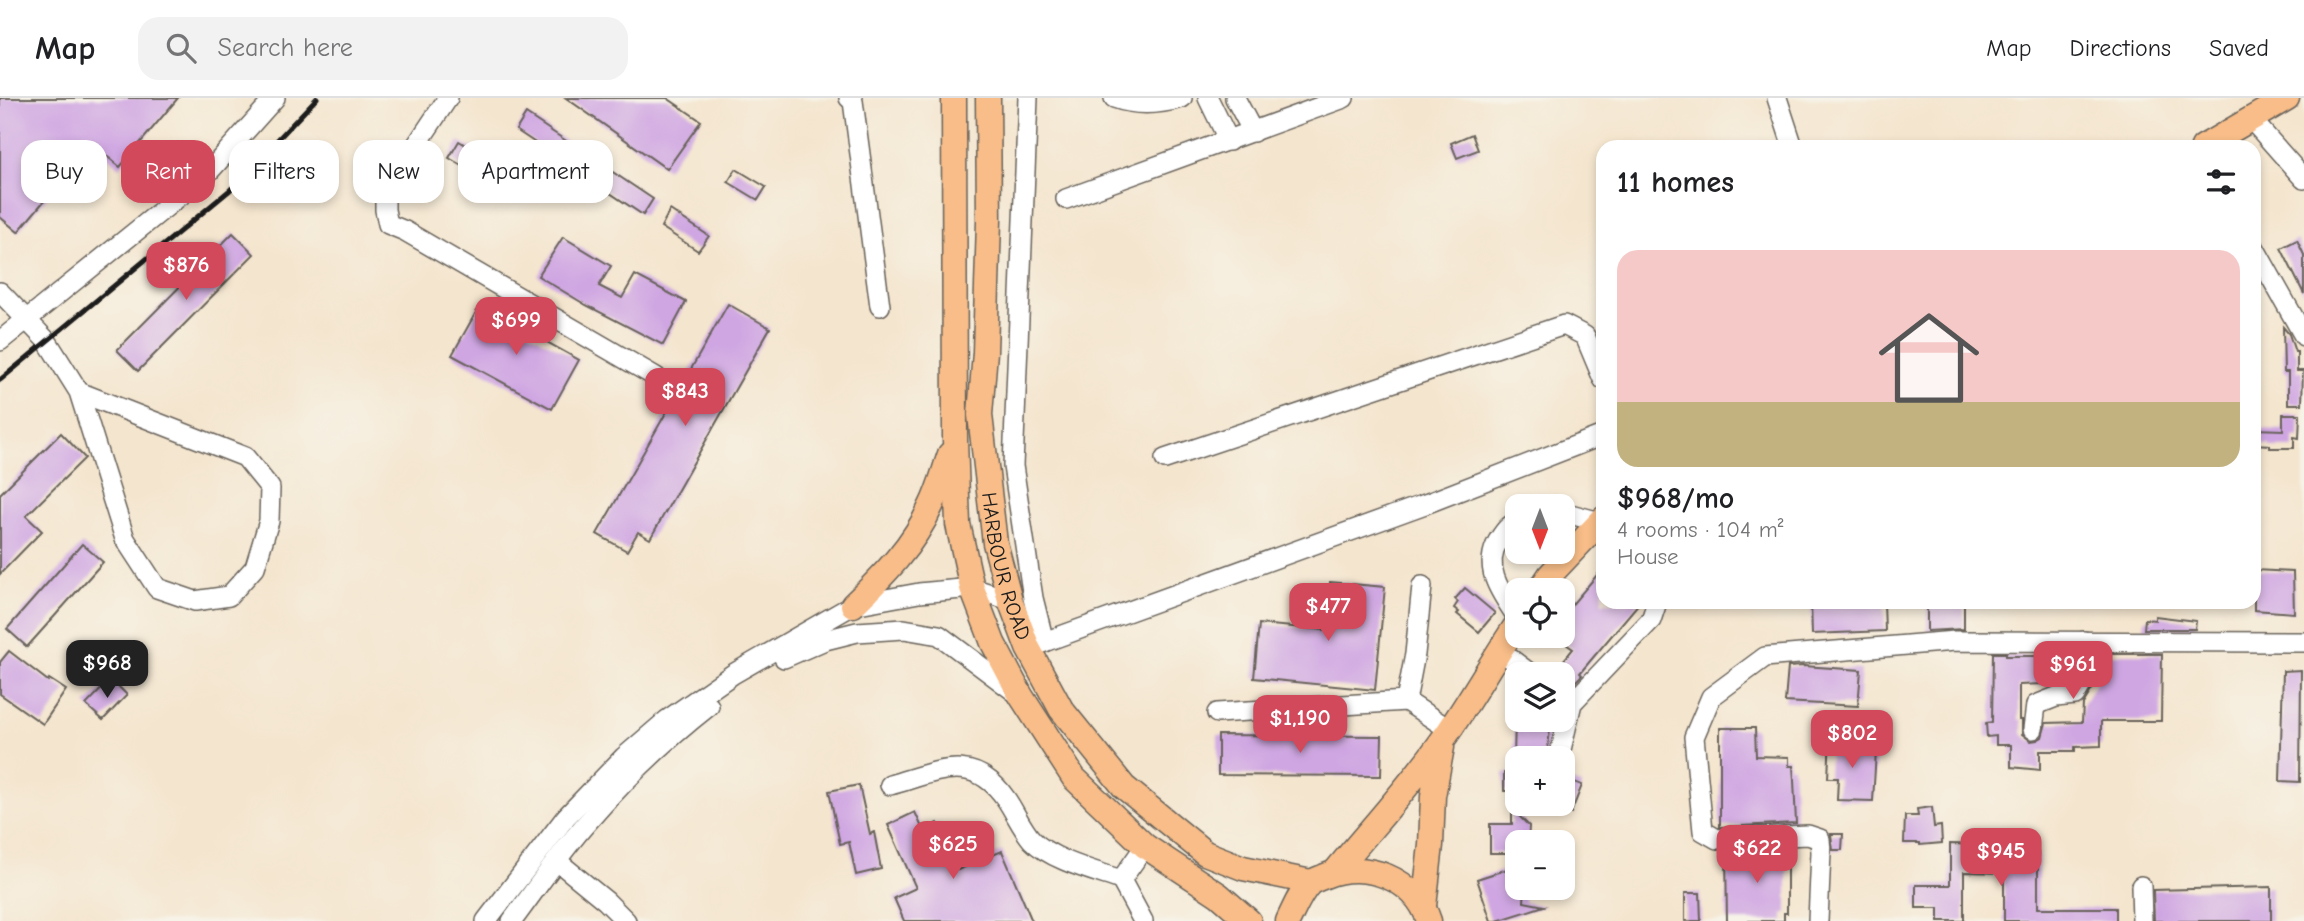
<!DOCTYPE html>
<html lang="en">
<head>
<meta charset="utf-8">
<style>
  :root { --surface:#fff; --page:#f2f2f2; --text:#202124; --muted:#757577; --line:#e0e0e0; --accent:#d1495b }
  body { margin:0; font-family:"Comic Neue",sans-serif; background:var(--page); color:var(--text); height:100vh; display:flex; flex-direction:column; font-size:26px; white-space:nowrap }
  * { box-sizing:border-box; margin:0 }
  p { font-size:23px; color:var(--muted) }
  .icon { flex:none; width:38px; height:38px; fill:none; stroke:currentColor; stroke-width:2; stroke-linecap:round; stroke-linejoin:round }
  .map { position:relative; flex:1; overflow:hidden }
  .drawer { position:absolute; left:1596px; top:42px; width:665px; height:469px; display:flex; flex-direction:column; background:var(--surface); border-radius:21px; box-shadow:0 4px 10px #0003 }
  .drawer>* { flex:none }
  .guide { position:absolute; left:21px; top:42px; width:665px; height:63px; display:flex; gap:14px }
  .needle { width:46px; rotate:180deg }
  .buttons { position:absolute; left:1505px; top:396px; display:grid; gap:14px }
  .buttons a { display:grid; place-items:center; width:70px; height:70px; border-radius:14px; background:var(--surface); box-shadow:0 4px 10px #0003; font-size:35px }
  .price { position:absolute; translate:-50% -60px; padding:0 16px; border-radius:14px; background:var(--accent); color:#fff; font-size:23px; line-height:46px; filter:drop-shadow(0 2px 4px #0008) }
  .price::after { content:''; position:absolute; left:50%; top:42px; width:21px; height:16px; margin-left:-10px; background:inherit; clip-path:polygon(0 0,100% 0,50% 100%) }
  .price.current { background:#222; color:#fff }
  ul { padding:0; list-style:none }
  li { display:grid; align-content:center; gap:14px; height:371px; padding:0 21px }
  li span { display:grid; place-items:center; height:217px; border-radius:21px; color:#555 }
  li>.icon { margin-inline-start:auto }
  span .icon { width:126px; height:126px; fill:#fffc; stroke-width:1 }
  li b { font-size:30px }
  h2 { display:flex; justify-content:space-between; align-items:center; height:84px; padding:0 21px; font-size:30px }
  .tag { padding:0 24px; border-radius:21px; background:var(--surface); box-shadow:0 4px 10px #0003; font-size:24px; line-height:63px }
  .tag.current { background:var(--accent); color:#fff }
  header { display:flex; align-items:center; gap:42px; box-sizing:border-box; height:98px; padding:0 35px; background:var(--surface); border-bottom:2px solid var(--line) }
  header strong { font-size:33px }
  nav { display:flex; gap:38px; margin-inline-start:auto; font-size:24px }
  .search { width:490px; height:63px; background:var(--page); display:flex; align-items:center; gap:18px; box-sizing:border-box; padding:0 24px; border-radius:21px; color:var(--muted); font-size:26px }
  .map>svg:first-child { display:block }
</style>
</head>
<body>
<header>
<strong>Map</strong>
<div class="search"><svg class="icon" aria-label="search" viewBox="0 0 24 24"><circle cx="10" cy="10" r="6"/><path d="M15 15l6 6"/></svg>Search here</div>
<nav><a>Map</a><a>Directions</a><a>Saved</a></nav>
</header>
<div class="map">
<svg width="2304" height="823" viewBox="0 0 2304 823">
  <rect width="100%" height="100%" fill="#f7f3e8"/>
  <filter id="ink" filterUnits="userSpaceOnUse"><feTurbulence type="fractalNoise" baseFrequency=".0143" numOctaves="2"/><feDisplacementMap in="SourceGraphic" scale="14" xChannelSelector="R" yChannelSelector="G"/><feConvolveMatrix kernelMatrix="1 2 1 2 8 2 1 2 1" color-interpolation-filters="sRGB"/></filter>
  <filter id="wash" filterUnits="userSpaceOnUse"><feTurbulence type="fractalNoise" baseFrequency=".00686" numOctaves="4" result="noise"/><feDisplacementMap in="SourceGraphic" scale="28" xChannelSelector="R" yChannelSelector="G"/><feGaussianBlur stdDeviation="1.57" result="paint"/><feColorMatrix in="noise" values="0 0 0 0 0 0 0 0 0 0 0 0 0 0 0 0 0 1.4 0 .05"/><feComposite in="paint" operator="in"/></filter>
  <g filter="url(#wash)">
    <rect width="100%" height="100%" fill="#f4e5ce"/>
    <g id="blocks">
      <g fill="#cfa6e2">
        <path d="M0,0H178L120,69L92,46L18,134L0,119Z"/>
        <path d="M566,0H667L701,23L667,71Z"/>
        <path d="M526,16L653,101L643,117L516,32Z"/>
        <path d="M1472,36L1478,52L1457,60L1451,45Z"/>
        <path d="M459,43L531,86L521,102L449,60Z"/>
        <path d="M736,71L766,89L758,102L728,84Z"/>
        <path d="M670,112L709,138L698,153L661,129Z"/>
        <path d="M233,135L254,156L138,273L117,252Z"/>
        <path d="M563,139L611,168L599,188L622,200L635,177L686,204L663,247L586,207L538,178Z"/>
        <path d="M2297,142L2304,157V196L2281,150Z"/>
        <path d="M728,206L770,230L650,441L638,434L627,453L597,436Z"/>
        <path d="M480,207L579,262L552,311L452,257Z"/>
        <path d="M2283,229L2289,236L2295,254H2297V273H2303L2302,306H2288V274H2284Z"/>
        <path d="M2283,316H2300L2299,340L2294,339V350H2270V347L2254,346V331L2283,332Z"/>
        <path d="M61,335L85,360L26,418L42,433L0,476V396Z"/>
        <path d="M82,446L103,464L27,549L7,531Z"/>
        <path d="M1603,470V504H1640L1580,575L1582,577L1571,588L1563,581V576L1554,574L1573,551L1563,544V517Z"/>
        <path d="M2254,472L2293,474L2294,515L2254,512Z"/>
        <path d="M1330,484L1385,489L1375,592L1254,580L1259,526L1325,532Z"/>
        <path d="M1465,490L1495,515L1479,534L1457,516L1459,514L1454,510L1458,504L1455,501Z"/>
        <path d="M1811,504H1884L1885,533L1812,536Z"/>
        <path d="M1927,504H1964V531L1927,533Z"/>
        <path d="M2155,518L2196,523L2195,531H2144L2145,521L2155,522Z"/>
        <path d="M9,553L48,583L49,581L66,592L43,626L0,596V564Z"/>
        <path d="M1993,555H2006V558H2072L2074,576L2068,585L2019,587V622H2022V636L2031,643L2037,642L2042,639L2046,625L2082,624L2083,606L2099,580L2096,556H2162L2161,623H2101V648L2075,649V653H2040V672L2011,669V647H1996V638L1987,639L1986,625L1992,624Z"/>
        <path d="M1803,568L1861,572L1858,608L1785,604L1788,569Z"/>
        <path d="M2301,572L2300,684L2280,683L2283,573Z"/>
        <path d="M111,581L127,597L103,622L86,607Z"/>
        <path d="M1515,621H1551L1547,660H1514Z"/>
        <path d="M1720,630H1755L1756,658L1789,659V668H1793L1794,682L1796,725L1720,729Z"/>
        <path d="M1218,637L1382,638L1381,678L1218,677Z"/>
        <path d="M1830,637L1854,640L1853,652L1876,653L1873,703L1837,702L1838,680H1828Z"/>
        <path d="M1504,675L1517,676V693H1504Z"/>
        <path d="M1569,682L1582,687L1571,715L1558,710L1560,705H1563V698Z"/>
        <path d="M859,687L870,736L874,734L881,771L856,777L849,744L840,746L829,693Z"/>
        <path d="M1932,709L1934,729L1941,728L1942,745L1920,747V745H1904L1905,718H1918L1917,711Z"/>
        <path d="M1512,711L1529,728L1528,744H1517V755H1490V726H1512Z"/>
        <path d="M915,714L923,732L938,725L958,772L1002,753L1032,823H904L894,800L916,790L888,727Z"/>
        <path d="M1831,736H1843L1842,752H1833Z"/>
        <path d="M1950,746L1986,747L1985,755H2038V810H2116V823H2004V775L1964,774V823H1939V810H1916V787H1950Z"/>
        <path d="M1783,750L1784,761H1787V815H1784V823H1727L1726,753Z"/>
        <path d="M1517,768V789H1525L1524,804L1544,808L1497,823H1491L1477,781Z"/>
        <path d="M2271,789V823H2154L2153,792Z"/>
        <path d="M1685,795H1700L1701,823H1685Z"/>
      </g>
    </g>
  </g>
  <g filter="url(#ink)">
    <use href="#blocks" fill-opacity="0" stroke="#68625a" stroke-width="2"/>
    <g fill="none" stroke-linecap="round" stroke-linejoin="round">
      <g stroke="#68625a" stroke-width="22">
        <g id="minor">
          <path d="M448,0L385,94V112L388,126L405,133L656,279"/>
          <path d="M849,0L853,3L880,208"/>
          <path d="M1028,0L1013,368L1033,500L1044,544L1032,549"/>
          <path d="M1114,0C1136,8 1161,6 1182,0"/>
          <path d="M1208,0L1229,43"/>
          <path d="M1235,0L1253,34"/>
          <path d="M1777,0L1793,49"/>
          <path d="M2251,21L2304,81"/>
          <path d="M1066,101L1344,0"/>
          <path d="M2254,149L2304,238"/>
          <path d="M0,194L47,243L79,294L125,441L157,490L195,503L229,498L255,469L269,423L270,390L245,359L79,294"/>
          <path d="M0,243L207,76L275,0"/>
          <path d="M1165,361L1564,227L1585,238L1603,281"/>
          <path d="M1563,414L1600,424"/>
          <path d="M1517,424C1507,428 1504,434 1498,443C1482,471 1502,496 1517,519"/>
          <path d="M1044,544L1428,405L1603,337"/>
          <path d="M1499,552L1531,576"/>
          <path d="M784,560L825,542L857,534L904,531L939,537L1019,597"/>
          <path d="M1406,603L1450,632"/>
          <path d="M1217,615L1406,603L1415,556L1422,488"/>
          <path d="M2033,631L2036,607L2056,599L2075,597L2087,578L2084,569V543"/>
          <path d="M1559,660L1572,605L1651,522L1657,504"/>
          <path d="M890,687C937,674 973,653 1006,701C1015,714 1022,731 1032,742C1051,762 1095,773 1121,782"/>
          <path d="M557,763L606,803L626,823"/>
          <path d="M2141,788L2142,823"/>
          <path d="M486,823L566,719L624,659L667,622L733,576L853,507L919,495L972,490L1010,502"/>
          <path d="M512,823C536,791 558,758 584,728C622,684 663,644 709,608"/>
          <path d="M1143,823L1121,782L1145,748"/>
          <path d="M1818,823L1821,754L1820,741L1808,737L1717,741L1703,733L1694,639L1711,599L1765,559L1955,543L2304,544"/>
        </g>
      </g>
      <g stroke="#68625a" stroke-width="27">
        <g id="major">
          <path d="M954,0L955,342L958,426L972,490L993,545L1021,598L1074,680L1145,748L1219,797L1249,823"/>
          <path id="s1" d="M988,0L989,123L985,254L980,317L995,445L1010,502L1028,550L1061,611L1124,689L1205,755L1243,770L1311,784"/>
          <path d="M2203,49L2287,0"/>
          <path d="M1540,492L1550,477L1603,421"/>
          <path d="M853,507C883,478 914,447 931,408C939,392 944,373 950,356"/>
          <path d="M1335,774C1372,729 1411,687 1444,640C1470,603 1492,563 1517,526"/>
          <path d="M1424,808L1431,747L1433,698L1442,649"/>
          <path d="M1288,823C1294,811 1300,795 1310,785C1314,782 1321,780 1325,778C1365,761 1416,781 1429,823"/>
        </g>
      </g>
      <use href="#minor" stroke="#fff" stroke-width="19"/>
      <use href="#major" stroke="#f8bd88" stroke-width="24"/>
      <path stroke="#1c1c1c" stroke-width="5" d="M0,282L230,92L317,0"/>
    </g>
  </g>
  <g text-anchor="middle" stroke-width="6" stroke-linejoin="round" paint-order="stroke">
    <g font-size="21" fill="#1c1c1c" stroke="#f7f3e8">
      <text dy="7" stroke="none"><textPath href="#s1" startOffset="471">HARBOUR ROAD</textPath></text>
    </g>
  </g>
</svg>
<div class="buttons">
<a><svg class="needle" viewBox="-14 -14 28 28"><path d="M0-13l5 13h-10z" fill="#e53935"/><path d="M0 13l5-13h-10z" fill="#757577"/></svg></a>
<a><svg class="icon" aria-label="locate" viewBox="0 0 24 24"><circle cx="12" cy="12" r="6"/><path d="M12 2v4M12 18v4M2 12h4M18 12h4"/></svg></a>
<a><svg class="icon" aria-label="layers" viewBox="0 0 24 24"><path d="M12 4l9 5-9 5-9-5zM3 14l9 5 9-5"/></svg></a>
<a>+</a>
<a>−</a>
</div>
<b class="price" style="left:186px;top:204px">$876</b>
<b class="price" style="left:516px;top:259px">$699</b>
<b class="price" style="left:685px;top:330px">$843</b>
<b class="price" style="left:1328px;top:545px">$477</b>
<b class="price current" style="left:107px;top:602px">$968</b>
<b class="price" style="left:2073px;top:603px">$961</b>
<b class="price" style="left:1300px;top:657px">$1,190</b>
<b class="price" style="left:1852px;top:672px">$802</b>
<b class="price" style="left:953px;top:783px">$625</b>
<b class="price" style="left:1757px;top:787px">$622</b>
<b class="price" style="left:2001px;top:790px">$945</b>
<div class="guide">
<a class="tag">Buy</a>
<a class="tag current">Rent</a>
<a class="tag">Filters</a>
<a class="tag">New</a>
<a class="tag">Apartment</a>
</div>
<section class="drawer">
<h2>11 homes<svg class="icon" aria-label="filters" viewBox="0 0 24 24"><path d="M4 7h16M4 17h16"/><circle cx="9" cy="7" r="2"/><circle cx="15" cy="17" r="2"/></svg></h2>
<ul>
<li><span style="background:linear-gradient(#f6c9c9 70%,#c2b280 0)"><svg class="icon" aria-label="home" viewBox="0 0 24 24"><path d="M3 11l9-7 9 7M6 9v11h12V9"/></svg></span><div><b>$968/mo</b><p>4 rooms · 104 m²</p><p>House</p></div></li>
</ul>
</section>
</div>
</body>
</html>
